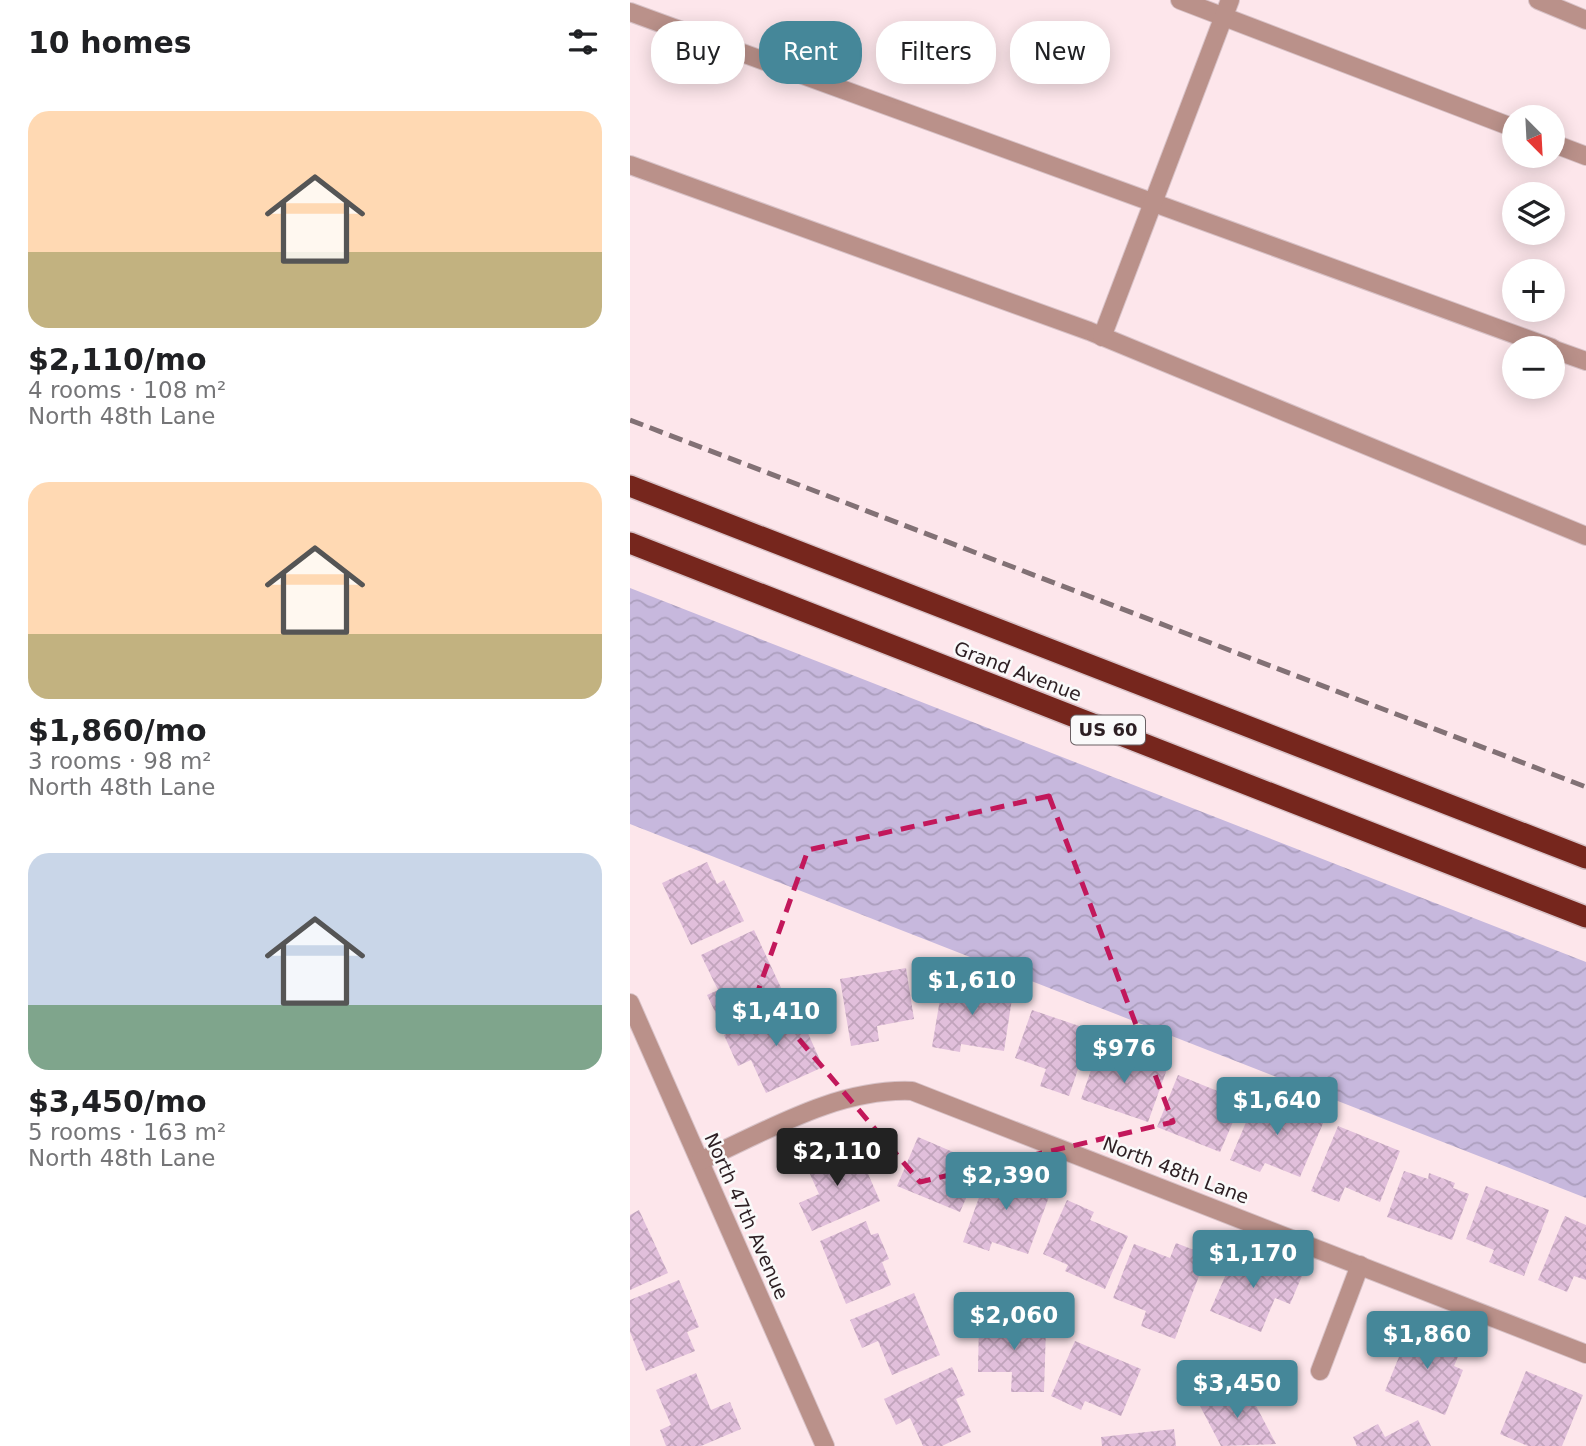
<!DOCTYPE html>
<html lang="en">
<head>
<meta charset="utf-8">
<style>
  :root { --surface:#fff; --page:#f2f2f2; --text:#202124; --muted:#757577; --accent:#458799 }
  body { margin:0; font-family:"DejaVu Sans",sans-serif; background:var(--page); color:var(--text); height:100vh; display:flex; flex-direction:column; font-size:26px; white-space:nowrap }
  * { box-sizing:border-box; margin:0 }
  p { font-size:23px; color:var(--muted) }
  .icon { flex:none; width:38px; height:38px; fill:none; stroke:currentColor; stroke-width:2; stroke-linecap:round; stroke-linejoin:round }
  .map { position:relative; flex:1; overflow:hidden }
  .panel { display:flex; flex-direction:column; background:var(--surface); width:630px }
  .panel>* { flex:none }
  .banner { position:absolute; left:21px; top:21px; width:665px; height:63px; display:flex; gap:14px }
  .needle { width:46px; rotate:156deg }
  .fabs { position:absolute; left:872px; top:105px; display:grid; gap:14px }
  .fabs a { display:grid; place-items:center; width:63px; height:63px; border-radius:50%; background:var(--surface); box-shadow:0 4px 18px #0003; font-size:35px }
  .price { position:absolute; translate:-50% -60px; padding:0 16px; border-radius:7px; background:var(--accent); color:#fff; font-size:23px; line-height:46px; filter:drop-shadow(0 2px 4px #0008) }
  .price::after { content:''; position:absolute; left:50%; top:42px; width:21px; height:16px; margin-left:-10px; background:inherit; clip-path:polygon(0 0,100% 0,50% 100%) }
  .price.active { background:#222; color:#fff }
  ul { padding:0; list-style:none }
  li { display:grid; align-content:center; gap:14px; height:371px; padding:0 28px }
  li span { display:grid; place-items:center; height:217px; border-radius:21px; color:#555 }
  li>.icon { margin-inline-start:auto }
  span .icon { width:126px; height:126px; fill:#fffc; stroke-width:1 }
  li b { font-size:30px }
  h2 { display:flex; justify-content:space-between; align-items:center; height:84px; padding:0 28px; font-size:30px }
  .tag { padding:0 24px; border-radius:28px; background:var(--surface); box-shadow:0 4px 18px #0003; font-size:24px; line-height:63px }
  .tag.active { background:var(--accent); color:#fff }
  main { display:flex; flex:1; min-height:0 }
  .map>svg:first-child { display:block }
</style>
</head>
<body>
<main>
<section class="panel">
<h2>10 homes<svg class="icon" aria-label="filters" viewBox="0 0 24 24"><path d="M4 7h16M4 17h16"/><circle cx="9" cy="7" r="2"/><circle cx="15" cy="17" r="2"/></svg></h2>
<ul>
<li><span style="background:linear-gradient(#ffd9b3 65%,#c2b280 0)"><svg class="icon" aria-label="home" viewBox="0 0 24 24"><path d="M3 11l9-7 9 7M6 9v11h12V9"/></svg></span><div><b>$2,110/mo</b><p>4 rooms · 108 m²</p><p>North 48th Lane</p></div></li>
<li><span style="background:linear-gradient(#ffd9b3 70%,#c2b280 0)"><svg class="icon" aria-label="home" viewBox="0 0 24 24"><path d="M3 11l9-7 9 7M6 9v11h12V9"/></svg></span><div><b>$1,860/mo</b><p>3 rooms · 98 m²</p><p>North 48th Lane</p></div></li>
<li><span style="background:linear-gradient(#c9d6e8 70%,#7fa58c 0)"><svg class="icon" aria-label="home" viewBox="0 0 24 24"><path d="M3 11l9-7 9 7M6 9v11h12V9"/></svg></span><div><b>$3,450/mo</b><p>5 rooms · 163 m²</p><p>North 48th Lane</p></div></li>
</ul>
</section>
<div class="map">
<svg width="956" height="1446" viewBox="0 0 956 1446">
  <defs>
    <pattern id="water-waves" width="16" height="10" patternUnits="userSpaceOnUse" patternTransform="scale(1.75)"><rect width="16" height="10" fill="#c7b8dd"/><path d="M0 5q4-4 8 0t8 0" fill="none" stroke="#ab9ebd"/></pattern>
    <pattern id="building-cross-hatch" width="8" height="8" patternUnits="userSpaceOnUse" patternTransform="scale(1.75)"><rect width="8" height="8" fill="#e1bfdb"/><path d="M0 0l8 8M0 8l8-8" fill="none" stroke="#c1a4bc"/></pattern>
  </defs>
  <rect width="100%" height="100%" fill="#fde6eb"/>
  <path fill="url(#water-waves)" d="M0,588L956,962V1198L0,824Z"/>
  <g fill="url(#building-cross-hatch)">
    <path d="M77,862L87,884L94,880L114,921L61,945L32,883Z"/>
    <path d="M124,930L153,992L90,1022L77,995L88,990L71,955Z"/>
    <path d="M276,968L284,1019L247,1026L249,1041L221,1046L210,979Z"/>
    <path d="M313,981L383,992L374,1051L331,1044L330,1052L302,1047Z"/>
    <path d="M165,1004L193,1067L136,1093L121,1060L108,1066L94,1035Z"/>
    <path d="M402,1010L461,1030L439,1096L410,1086L416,1069L385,1058Z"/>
    <path d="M468,1050L493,1059L494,1054L537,1069L518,1122L451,1099Z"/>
    <path d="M548,1075L612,1101L590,1152L527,1127Z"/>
    <path d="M628,1094L694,1121L670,1177L635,1163L630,1172L600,1160Z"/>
    <path d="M708,1126L770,1151L750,1202L715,1187L709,1202L681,1191Z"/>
    <path d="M288,1137L351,1164L330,1212L267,1186Z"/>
    <path d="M214,1143L222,1162L231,1158L250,1201L182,1231L169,1203L189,1194L174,1161Z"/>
    <path d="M361,1164L398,1178L396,1185L420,1194L398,1254L362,1242L359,1251L333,1242Z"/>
    <path d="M774,1171L798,1179L799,1173L825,1183L823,1188L839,1194L822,1240L757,1217Z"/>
    <path d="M856,1186L919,1210L894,1276L859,1262L864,1250L836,1239Z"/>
    <path d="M437,1200L464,1212L460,1220L498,1236L475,1289L435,1271L438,1265L413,1254Z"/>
    <path d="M9,1210L38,1273L0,1290V1215Z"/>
    <path d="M935,1216L956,1225V1280L944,1276L937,1292L908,1280Z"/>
    <path d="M236,1221L241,1235L248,1233L259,1259L252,1262L261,1285L216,1304L190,1241Z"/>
    <path d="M546,1243L577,1255L545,1339L511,1326L516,1311L483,1298L504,1244L540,1258Z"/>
    <path d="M607,1249L672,1276L660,1304L645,1298L631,1332L580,1311Z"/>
    <path d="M49,1280L69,1327L57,1332L65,1351L16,1371L0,1332V1300Z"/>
    <path d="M284,1293L310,1355L262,1375L248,1341L232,1348L220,1320Z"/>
    <path d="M369,1316H395V1327H416L414,1392H381L382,1372H348L349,1322L369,1323Z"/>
    <path d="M782,1325L833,1345L824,1366L833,1370L815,1415L755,1391Z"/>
    <path d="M445,1341L511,1369L491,1416L455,1401L451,1410L421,1396Z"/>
    <path d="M322,1367L335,1395L326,1399L341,1432L312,1446H293L280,1418L266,1425L254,1399Z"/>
    <path d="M896,1371L953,1395L932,1446H898L870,1434Z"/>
    <path d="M66,1373L81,1410L100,1402L111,1429L71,1446H36L30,1430L41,1425L26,1390Z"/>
    <path d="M611,1385L621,1404L624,1402L646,1444L591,1446L570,1406Z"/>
    <path d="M788,1420L801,1446H727L723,1437L748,1424L755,1437Z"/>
    <path d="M544,1429L546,1446H472L471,1437Z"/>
  </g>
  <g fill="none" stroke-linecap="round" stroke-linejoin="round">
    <g stroke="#d8c2c7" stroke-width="20">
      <g id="minor">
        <path d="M550,0L884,128"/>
        <path d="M908,0L956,20"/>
        <path d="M0,12L922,348"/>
        <path d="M922,143L956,156"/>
        <path d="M0,165L459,331L956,536"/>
        <path d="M472,337L600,0"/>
        <path d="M922,349L956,361"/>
        <path d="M0,1003L195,1446"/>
        <path d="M70,1161C137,1131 207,1088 282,1091L956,1354"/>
        <path d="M690,1371L730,1265"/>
      </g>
    </g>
    <g stroke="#d8c2c7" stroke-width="24">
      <g id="highway">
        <path d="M0,486L956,858"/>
        <path d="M0,543L956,917"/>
      </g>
    </g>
    <use href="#minor" stroke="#ba918a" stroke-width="18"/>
    <use href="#highway" stroke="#76261d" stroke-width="21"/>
    <path stroke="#827175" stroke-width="5" stroke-dasharray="14 7" stroke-linecap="butt" d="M0,420L956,787"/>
  </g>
  <path fill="none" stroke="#c2185b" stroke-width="5" stroke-dasharray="14 9" stroke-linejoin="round" d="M419,796L543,1122L290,1182L128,991L178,850Z"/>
  <g text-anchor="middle" stroke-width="5" stroke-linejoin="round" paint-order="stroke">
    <rect fill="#fafafa" stroke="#6a6164" stroke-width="2" x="441" y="715.5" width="74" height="29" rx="5"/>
    <g font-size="18" font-weight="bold" fill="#2d1f23">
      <text x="478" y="736">US 60</text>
    </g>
    <g font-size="19" fill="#2d1f23" stroke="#fafafa">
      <text transform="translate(388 671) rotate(21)" y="7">Grand Avenue</text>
      <text transform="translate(546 1170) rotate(21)" y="7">North 48th Lane</text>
      <text transform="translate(117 1216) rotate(66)" y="7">North 47th Avenue</text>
    </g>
  </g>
</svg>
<div class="fabs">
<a><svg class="needle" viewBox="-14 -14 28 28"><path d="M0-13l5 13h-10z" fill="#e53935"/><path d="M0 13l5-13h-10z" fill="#757577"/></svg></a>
<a><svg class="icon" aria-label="layers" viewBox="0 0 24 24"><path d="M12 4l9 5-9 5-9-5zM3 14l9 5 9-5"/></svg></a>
<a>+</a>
<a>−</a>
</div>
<b class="price" style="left:342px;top:1017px">$1,610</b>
<b class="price" style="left:146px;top:1048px">$1,410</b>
<b class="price" style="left:494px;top:1085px">$976</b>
<b class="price" style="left:647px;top:1137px">$1,640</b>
<b class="price active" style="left:207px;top:1188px">$2,110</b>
<b class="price" style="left:376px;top:1212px">$2,390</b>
<b class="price" style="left:623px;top:1290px">$1,170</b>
<b class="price" style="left:384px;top:1352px">$2,060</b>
<b class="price" style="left:797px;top:1371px">$1,860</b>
<b class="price" style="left:607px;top:1420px">$3,450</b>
<div class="banner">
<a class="tag">Buy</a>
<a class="tag active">Rent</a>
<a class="tag">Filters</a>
<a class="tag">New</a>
</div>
</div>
</main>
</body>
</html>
